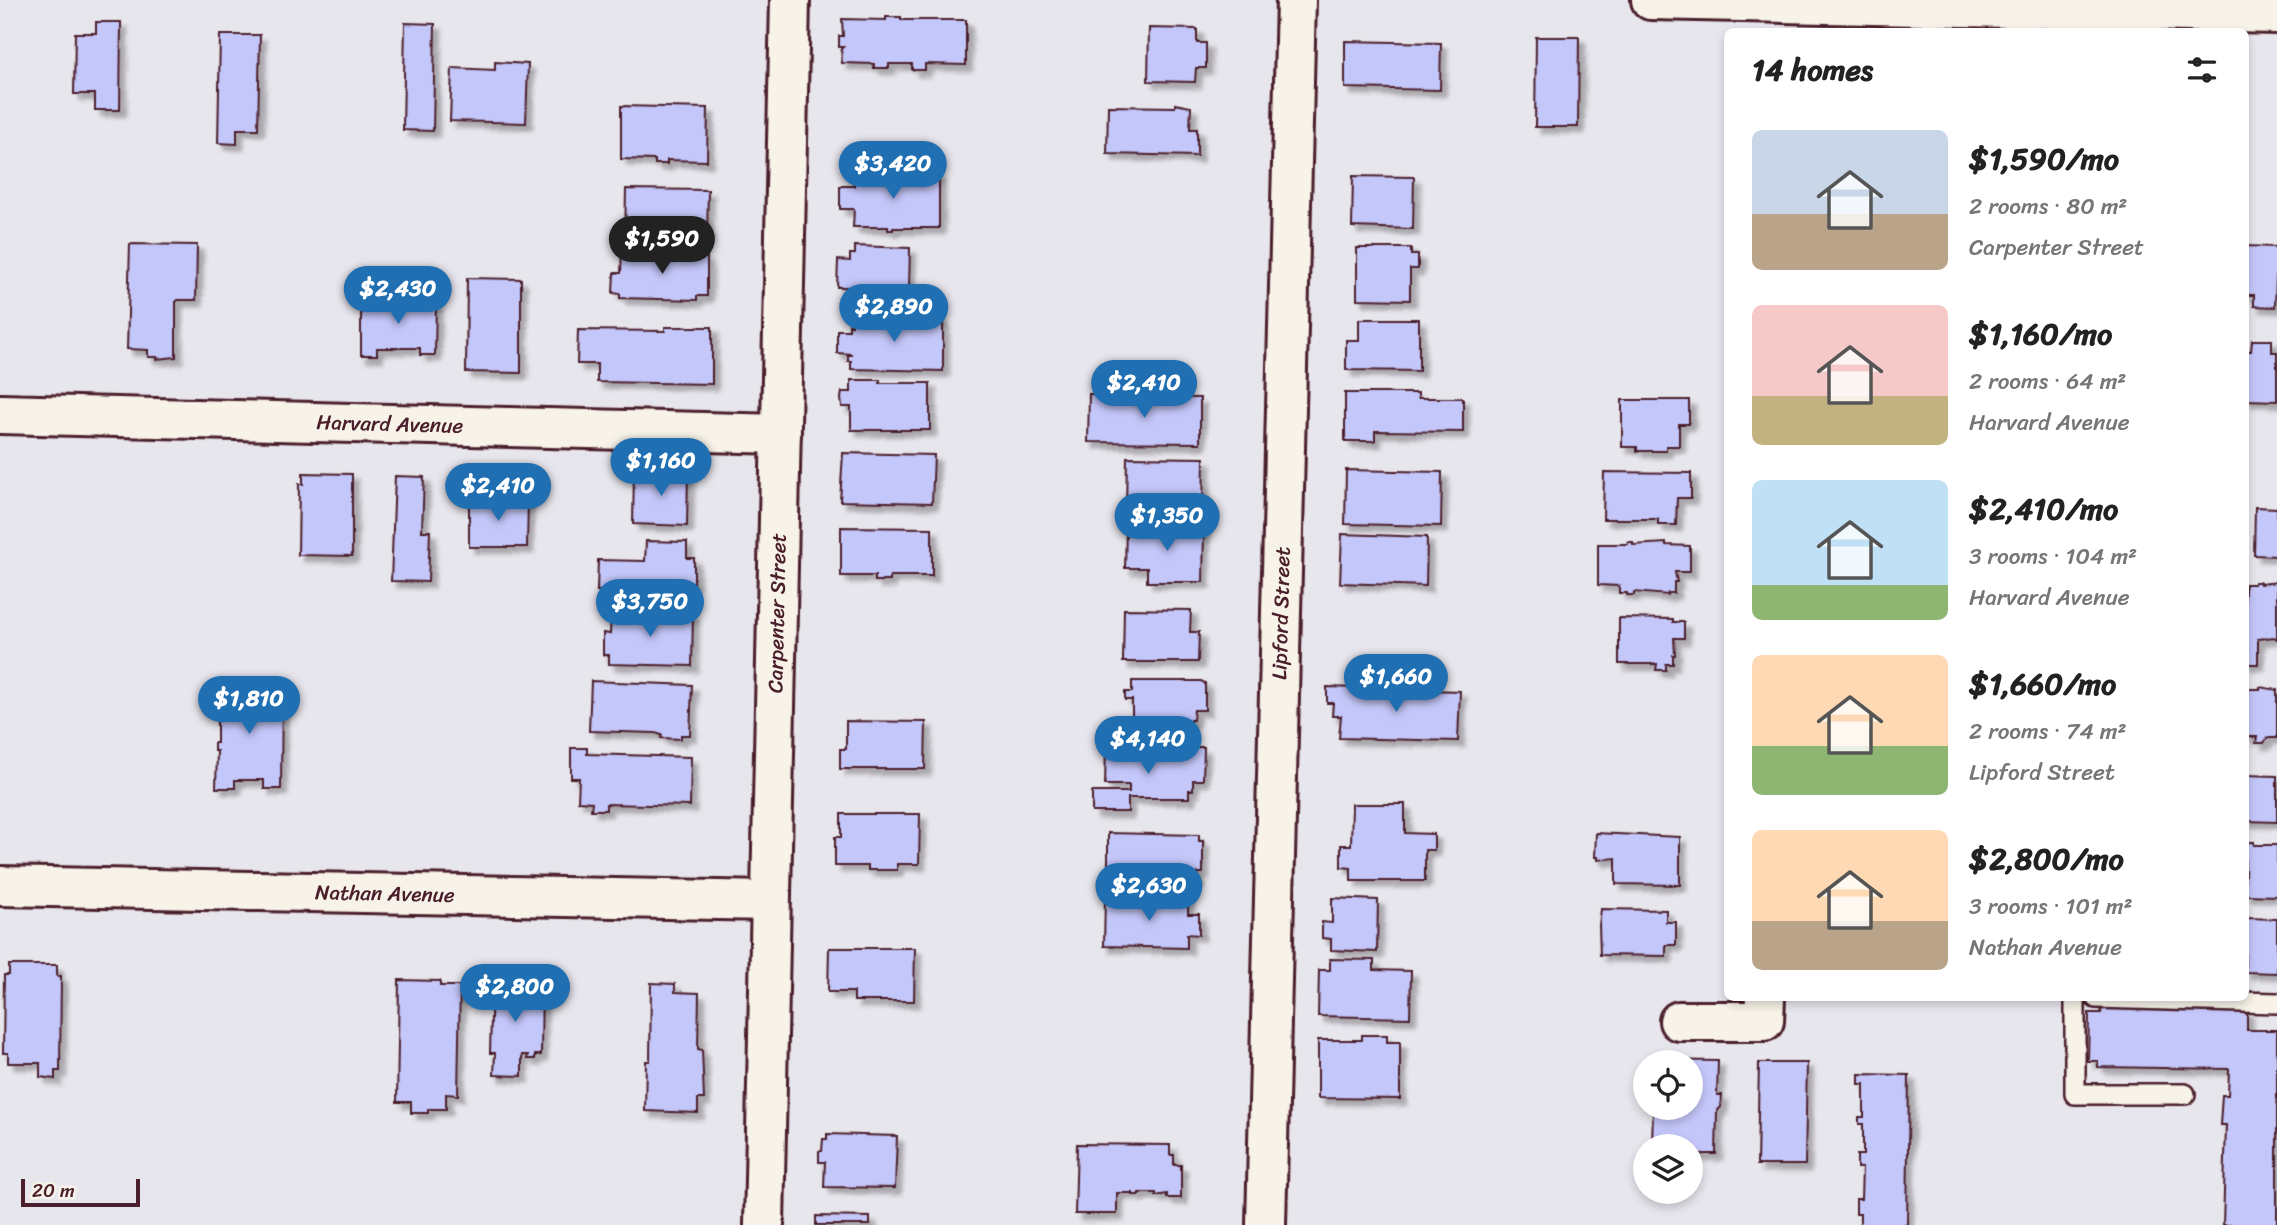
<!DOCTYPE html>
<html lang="en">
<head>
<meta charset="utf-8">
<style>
  :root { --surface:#fff; --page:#f2f2f2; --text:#222; --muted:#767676; --accent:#1f6fb2 }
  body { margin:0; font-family:Sriracha,sans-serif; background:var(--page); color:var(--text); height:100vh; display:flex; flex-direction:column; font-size:26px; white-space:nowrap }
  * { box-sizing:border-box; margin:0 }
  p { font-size:23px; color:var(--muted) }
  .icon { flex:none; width:38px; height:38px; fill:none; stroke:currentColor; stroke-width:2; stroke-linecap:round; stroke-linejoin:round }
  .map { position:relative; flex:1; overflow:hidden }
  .panel { position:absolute; left:1724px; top:28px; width:525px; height:973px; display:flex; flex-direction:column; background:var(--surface); border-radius:10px; box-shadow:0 4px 10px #0003 }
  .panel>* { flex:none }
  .controls { position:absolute; left:1633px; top:1050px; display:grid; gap:14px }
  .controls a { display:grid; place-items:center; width:70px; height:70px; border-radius:50%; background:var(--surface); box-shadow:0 4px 10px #0003; font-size:35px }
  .scale { position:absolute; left:21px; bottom:18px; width:119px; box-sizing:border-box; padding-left:7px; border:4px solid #4a1f2b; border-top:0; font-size:19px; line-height:24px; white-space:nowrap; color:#4a1f2b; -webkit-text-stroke:5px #f7f3e8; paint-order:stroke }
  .price { position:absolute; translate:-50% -60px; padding:0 16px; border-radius:24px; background:var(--accent); color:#fff; font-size:23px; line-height:46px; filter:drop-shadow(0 2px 4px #0008) }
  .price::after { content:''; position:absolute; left:50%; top:42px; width:21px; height:16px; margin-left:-10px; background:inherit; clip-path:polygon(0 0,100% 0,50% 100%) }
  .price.active { background:#222; color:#fff }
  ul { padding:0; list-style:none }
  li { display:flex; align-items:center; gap:21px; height:175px; padding:0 28px }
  li span { display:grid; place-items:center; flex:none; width:196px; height:140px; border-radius:10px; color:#555 }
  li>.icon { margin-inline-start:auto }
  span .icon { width:84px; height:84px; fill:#fffc; stroke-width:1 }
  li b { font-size:30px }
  h2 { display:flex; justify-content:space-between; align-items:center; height:84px; padding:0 28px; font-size:30px }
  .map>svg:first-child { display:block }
</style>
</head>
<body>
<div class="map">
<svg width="2277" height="1225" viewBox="0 0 2277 1225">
  <defs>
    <filter id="shadow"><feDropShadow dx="6" dy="6" stdDeviation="2" flood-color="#0004"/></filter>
  </defs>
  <rect width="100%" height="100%" fill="#e8e6ed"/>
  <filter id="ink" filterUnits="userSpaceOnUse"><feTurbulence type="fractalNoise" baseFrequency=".0143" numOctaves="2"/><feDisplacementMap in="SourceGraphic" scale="14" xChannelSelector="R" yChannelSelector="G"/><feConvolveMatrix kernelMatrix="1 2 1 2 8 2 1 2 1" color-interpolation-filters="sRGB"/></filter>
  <g filter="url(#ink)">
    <g fill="#c4c7f9" stroke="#4a1f2b" stroke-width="2" filter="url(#shadow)">
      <path d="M886,17H901V20H966V65L925,64V70H912V64H889V68H874V64L842,63L841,49L843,47H839V36H843L842,19L886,20Z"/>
      <path d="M96,22H121L120,110H95V94H74L75,33H96Z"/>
      <path d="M405,23L435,24L433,131L403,130Z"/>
      <path d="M1149,28L1197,29V43H1206V68H1196L1195,82L1148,81Z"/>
      <path d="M220,35H260L258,129H237V144L218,143Z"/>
      <path d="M1536,37H1579L1578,127H1535Z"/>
      <path d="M1345,41L1441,43L1440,90L1345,88Z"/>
      <path d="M495,62L528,64L526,123L450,121L452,68L495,70Z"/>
      <path d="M1175,104L1191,107L1190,129H1197V156L1107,154L1108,106L1175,107Z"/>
      <path d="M621,106L708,108L707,161L667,160V164H655V160L621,159Z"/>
      <path d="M854,173L939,175V228H893V230H888V227H853L854,209H840V186H854Z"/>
      <path d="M1353,176L1414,177L1413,229L1352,227Z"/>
      <path d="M626,189L708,190L707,238L625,237Z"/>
      <path d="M130,244L197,245L196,300H178L176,302V357L157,359V357H148V350L127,349Z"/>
      <path d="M855,246L910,248L909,288H914V295H908V299L853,298V292L848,291V287H837L838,260L850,261V254H855Z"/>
      <path d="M2245,246L2277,247L2275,307L2254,306V295H2245Z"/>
      <path d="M1357,248H1411V255H1418V269H1410V300L1357,299Z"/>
      <path d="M622,250L697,252V257H707V296H697V300L620,298V294L613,293L614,273H621Z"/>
      <path d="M467,278L521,279V373L466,372Z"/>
      <path d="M377,299H386V302H412V300H421V303H436L435,355H420V348H377V355H361V302H377Z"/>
      <path d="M852,317L943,318V371L851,369V361H848V355H851V354L837,353V330H849V324L852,325Z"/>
      <path d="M1359,319H1419V371L1346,370V340H1359Z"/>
      <path d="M665,327H712V384L597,382V364H577L578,330L665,331Z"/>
      <path d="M2252,340H2272V352H2277V401L2245,400V351H2251Z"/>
      <path d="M851,380H880V383H930V430H851V407H842L841,398L842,392H851Z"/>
      <path d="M1345,393H1418V398H1463V432L1375,431V441H1345Z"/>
      <path d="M1089,394H1114V397L1200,398V443L1088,442Z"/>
      <path d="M1622,400H1689V424H1679V446H1666V451H1637V447H1622Z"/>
      <path d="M843,453L934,455L932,503L840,501Z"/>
      <path d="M1127,457L1204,458L1203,510L1126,509Z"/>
      <path d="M1346,470L1442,472L1441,526L1345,524Z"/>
      <path d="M634,471L688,472L687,526L633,524Z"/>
      <path d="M1604,472L1691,473V498H1677L1676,525H1658V519H1603Z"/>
      <path d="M303,473L352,474V556L298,555L299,484H303Z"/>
      <path d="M395,476L424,477L422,531H430L428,582L391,581Z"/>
      <path d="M469,498L528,499L527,547H469Z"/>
      <path d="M2255,507L2277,508V556L2254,555Z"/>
      <path d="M841,527L932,528V576H890V581H875V576H841Z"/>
      <path d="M1126,528H1204L1203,582H1147V568H1125Z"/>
      <path d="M1342,534L1427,537L1426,586L1340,583Z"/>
      <path d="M646,541L687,542V558H694V583H686V594L655,593V597H647V593L616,595V591H597L598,560L645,561Z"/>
      <path d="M1628,542H1633V545L1666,543V545L1690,546V572H1675L1677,582H1674V593H1668V595L1634,592V595H1627V593H1619V586L1598,585V544H1628Z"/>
      <path d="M2254,582H2260V584L2277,582V639L2274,637L2258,639V664H2245V584H2254Z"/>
      <path d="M1124,609L1191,610L1190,632H1199L1198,662H1123Z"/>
      <path d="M611,611L693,614L692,666L609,664V655H603V633L610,634Z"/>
      <path d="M1619,618L1673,619V622H1684V638H1674L1675,655H1673V664H1666V670H1656L1657,664H1619Z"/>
      <path d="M591,681L692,685L690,735H681V739L661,738L662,735L655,733L589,731Z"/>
      <path d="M1132,681H1201L1205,683V710H1194L1193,720H1190V729H1132V700H1125V692H1132Z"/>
      <path d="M217,687L282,688L281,789H264V780H235V788H216L217,751H214V743H217Z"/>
      <path d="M1327,687L1460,691L1458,741L1339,738L1341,716H1332L1333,703H1327Z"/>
      <path d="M2260,687L2277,690V738H2267L2264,743H2256L2257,737H2245V689H2260Z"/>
      <path d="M846,721L926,722L925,769H840V749H846Z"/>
      <path d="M1106,747L1156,750V748H1160V750H1188V747H1204L1203,780H1193V790H1189V798H1128V812H1092V792H1129V785H1105Z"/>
      <path d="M571,748H587V754L691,757L690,806L606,804V810H591L592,802L578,801L579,778H571Z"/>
      <path d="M2245,775L2277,776V822L2245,821Z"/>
      <path d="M1352,804H1405V833L1434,834V850H1425V881H1351V868L1341,867V845H1351Z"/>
      <path d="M841,814H920L919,864H897V870H868V866H835V837H841Z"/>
      <path d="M1108,833L1199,835V841H1203V873H1198V881L1108,880Z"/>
      <path d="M1596,833L1680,837V885L1616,884V858L1598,860V857H1595Z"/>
      <path d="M2245,842H2254V845H2277V896L2245,895Z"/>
      <path d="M1105,898L1188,900V914H1199V935L1187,934V948L1104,946Z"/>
      <path d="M1332,898L1378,900L1377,952L1331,950V939L1322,938V922L1332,923Z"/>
      <path d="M1601,909L1666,910V922H1676V945H1666V956L1600,955L1599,925Z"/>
      <path d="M2245,918L2277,919V973L2245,972Z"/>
      <path d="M829,948H915L914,1001H854V992H828Z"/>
      <path d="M1330,959L1374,960V970L1411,971L1410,1018L1318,1016L1319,970H1330Z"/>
      <path d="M9,965H57V976H61L60,1071H55V1079L40,1077V1063H8V1053H3L4,975H9Z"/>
      <path d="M399,980L440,981V986H460L458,1095L446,1094V1109H428V1113H411V1102H397Z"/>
      <path d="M492,980H542L541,1055H535V1059H527L528,1055H522V1076L494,1075L495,1053H490Z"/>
      <path d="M651,983L675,984V992L699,993L698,1049L702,1050L704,1099H698V1113L645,1111L646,1061H650Z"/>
      <path d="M2102,1007L2247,1011V1030H2277V1225H2223L2226,1125H2220L2222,1095H2228L2229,1069L2098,1067V1061H2088L2089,1013H2101Z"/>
      <path d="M1362,1035H1387V1042H1400V1099L1318,1098V1040H1362Z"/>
      <path d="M1654,1060L1718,1061L1717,1095H1722L1721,1107L1717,1111L1716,1154H1690V1146H1652L1653,1108H1690V1062H1654Z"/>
      <path d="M1759,1063H1807L1805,1165H1757Z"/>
      <path d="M1859,1074L1909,1075L1907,1225H1860V1214H1856V1199H1861L1862,1168H1857V1155H1863V1124H1859V1117H1864V1084H1859Z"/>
      <path d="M827,1134L897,1136L895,1188L824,1187L825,1162H819V1151H822L823,1139H827Z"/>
      <path d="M1077,1144L1170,1145V1155H1174V1165H1181V1198H1167V1194L1156,1196V1193H1139V1195H1133V1193H1117V1214H1075Z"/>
      <path d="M816,1216L870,1217V1225H816Z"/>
    </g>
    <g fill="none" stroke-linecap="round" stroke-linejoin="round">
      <g stroke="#4a1f2b" stroke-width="24">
        <g id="service">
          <path d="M2075,998V1094H2185"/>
          <path d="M2096,998L2277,1003"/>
        </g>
      </g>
      <g stroke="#4a1f2b" stroke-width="44">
        <g id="minor">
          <path d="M1651,0L2277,14"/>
          <path id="s1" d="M0,414L781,434"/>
          <path id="s2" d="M0,886L769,901"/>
          <path d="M1679,1021H1764L1765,998"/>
          <path id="s3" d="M764,1225L790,0"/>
          <path id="s4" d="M1266,1225L1296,0"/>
        </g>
      </g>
      <use href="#service" stroke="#f7f3e8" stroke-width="19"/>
      <use href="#minor" stroke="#f7f3e8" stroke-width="38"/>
    </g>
  </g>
  <g text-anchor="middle" stroke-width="5" stroke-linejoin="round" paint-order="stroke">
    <g font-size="21" fill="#4a1f2b" stroke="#f7f3e8">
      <text dy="7" stroke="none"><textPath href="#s1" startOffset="390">Harvard Avenue</textPath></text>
      <text dy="7" stroke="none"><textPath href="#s3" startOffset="612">Carpenter Street</textPath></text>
      <text dy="7" stroke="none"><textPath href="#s4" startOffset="612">Lipford Street</textPath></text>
      <text dy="7" stroke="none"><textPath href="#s2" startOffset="385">Nathan Avenue</textPath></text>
    </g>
  </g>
</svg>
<div class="controls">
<a><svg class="icon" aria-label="locate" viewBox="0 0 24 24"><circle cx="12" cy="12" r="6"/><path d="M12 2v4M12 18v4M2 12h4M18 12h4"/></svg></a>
<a><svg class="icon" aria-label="layers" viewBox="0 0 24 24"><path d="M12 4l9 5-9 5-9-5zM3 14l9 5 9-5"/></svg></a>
</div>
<div class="scale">20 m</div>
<b class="price" style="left:893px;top:201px">$3,420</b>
<b class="price active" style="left:662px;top:276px">$1,590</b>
<b class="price" style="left:398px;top:326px">$2,430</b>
<b class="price" style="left:894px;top:344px">$2,890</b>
<b class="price" style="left:1144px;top:420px">$2,410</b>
<b class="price" style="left:661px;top:498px">$1,160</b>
<b class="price" style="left:498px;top:523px">$2,410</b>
<b class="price" style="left:1167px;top:553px">$1,350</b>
<b class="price" style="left:650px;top:639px">$3,750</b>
<b class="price" style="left:1396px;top:714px">$1,660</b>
<b class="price" style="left:249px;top:736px">$1,810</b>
<b class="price" style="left:1148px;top:776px">$4,140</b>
<b class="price" style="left:1149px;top:923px">$2,630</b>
<b class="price" style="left:515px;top:1024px">$2,800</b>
<section class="panel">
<h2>14 homes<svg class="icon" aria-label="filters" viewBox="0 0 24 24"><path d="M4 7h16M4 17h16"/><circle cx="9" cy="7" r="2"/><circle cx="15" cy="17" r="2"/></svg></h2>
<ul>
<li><span style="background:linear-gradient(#c9d6e8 60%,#b9a48a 0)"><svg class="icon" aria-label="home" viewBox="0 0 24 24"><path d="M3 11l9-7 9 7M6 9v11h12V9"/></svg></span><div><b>$1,590/mo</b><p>2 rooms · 80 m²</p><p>Carpenter Street</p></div></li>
<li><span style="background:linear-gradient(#f6c9c9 65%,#c2b280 0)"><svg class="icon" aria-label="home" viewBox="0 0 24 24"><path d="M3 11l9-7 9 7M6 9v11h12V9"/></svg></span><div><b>$1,160/mo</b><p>2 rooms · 64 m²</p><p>Harvard Avenue</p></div></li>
<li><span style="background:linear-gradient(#bfe0f5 75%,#8fb573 0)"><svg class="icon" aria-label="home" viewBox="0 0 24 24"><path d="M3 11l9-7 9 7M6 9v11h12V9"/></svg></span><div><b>$2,410/mo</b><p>3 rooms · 104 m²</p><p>Harvard Avenue</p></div></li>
<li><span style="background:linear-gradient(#ffd9b3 65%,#8fb573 0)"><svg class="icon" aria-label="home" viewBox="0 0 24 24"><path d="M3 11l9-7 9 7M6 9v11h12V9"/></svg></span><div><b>$1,660/mo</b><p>2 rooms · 74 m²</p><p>Lipford Street</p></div></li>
<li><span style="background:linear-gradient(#ffd9b3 65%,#b9a48a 0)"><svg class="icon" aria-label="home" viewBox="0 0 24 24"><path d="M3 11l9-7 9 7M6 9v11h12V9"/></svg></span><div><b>$2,800/mo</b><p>3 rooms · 101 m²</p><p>Nathan Avenue</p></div></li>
</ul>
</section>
</div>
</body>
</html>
